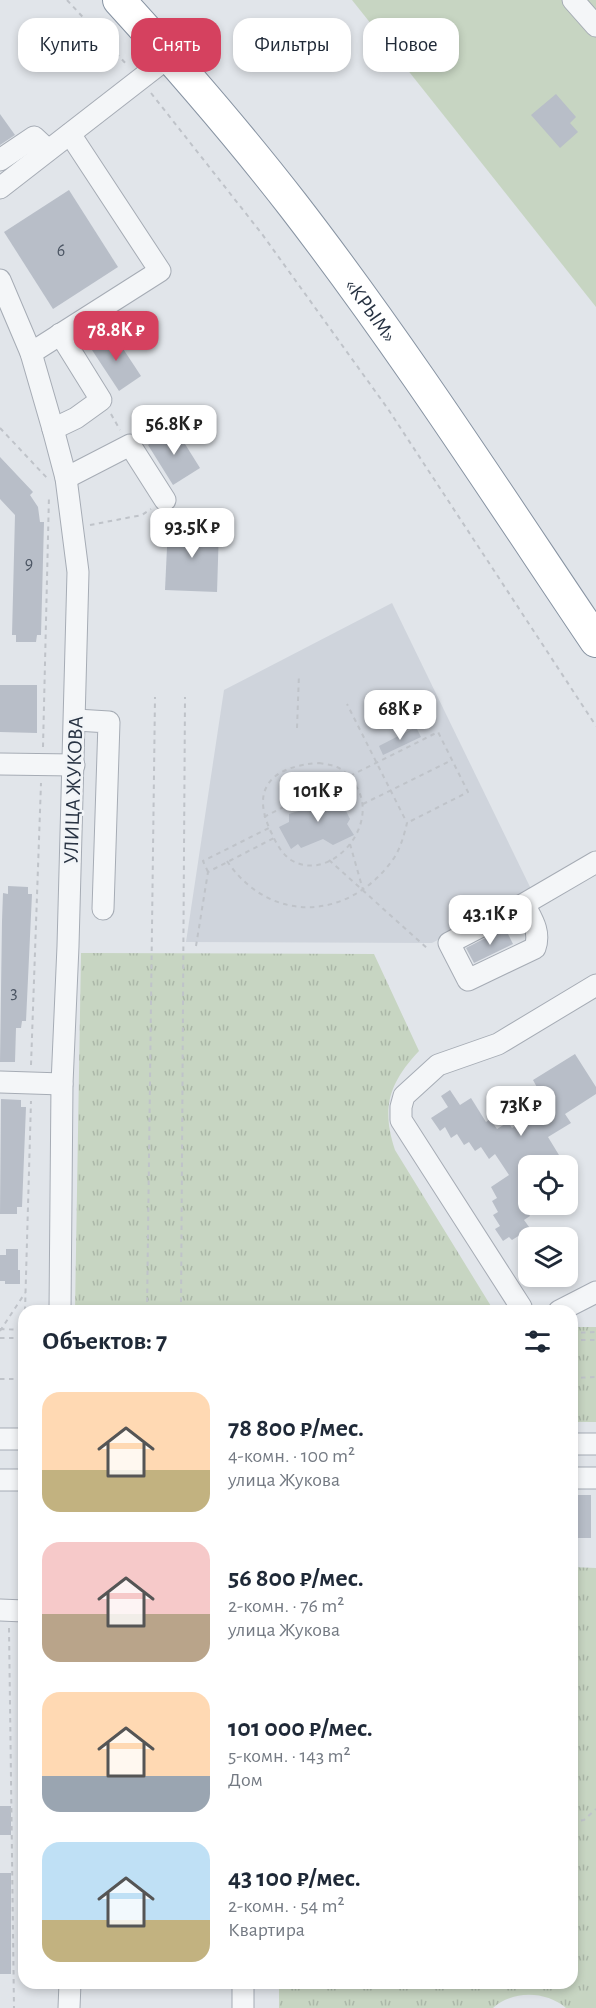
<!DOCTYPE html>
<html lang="ru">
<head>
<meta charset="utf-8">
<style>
  :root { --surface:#fff; --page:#f6f6f7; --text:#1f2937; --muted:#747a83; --accent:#d5415f }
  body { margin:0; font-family:"Alegreya Sans",sans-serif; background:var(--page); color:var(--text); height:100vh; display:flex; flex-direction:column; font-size:22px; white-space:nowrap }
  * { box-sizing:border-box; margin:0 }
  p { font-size:20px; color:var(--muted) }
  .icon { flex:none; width:33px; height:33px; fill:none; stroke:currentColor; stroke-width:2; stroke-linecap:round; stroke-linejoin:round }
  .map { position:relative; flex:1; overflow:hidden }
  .drawer { position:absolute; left:18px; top:1305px; width:560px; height:684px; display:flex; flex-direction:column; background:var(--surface); border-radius:18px; box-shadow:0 3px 9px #0003 }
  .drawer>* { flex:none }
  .guide { position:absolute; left:18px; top:18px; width:561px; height:54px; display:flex; gap:12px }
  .buttons { position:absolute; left:518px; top:1155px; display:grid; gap:12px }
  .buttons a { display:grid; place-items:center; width:60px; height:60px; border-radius:12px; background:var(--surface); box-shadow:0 3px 9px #0003; font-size:30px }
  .price { position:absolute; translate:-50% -51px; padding:0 14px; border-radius:12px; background:#fff; color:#222; font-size:20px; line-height:39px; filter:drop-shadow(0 2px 3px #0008) }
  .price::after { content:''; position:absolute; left:50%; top:36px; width:18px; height:14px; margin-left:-9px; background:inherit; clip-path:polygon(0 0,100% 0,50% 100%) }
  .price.selected { background:var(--accent); color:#fff }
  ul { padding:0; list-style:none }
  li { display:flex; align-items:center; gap:18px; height:150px; padding:0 24px }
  li span { display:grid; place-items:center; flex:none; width:168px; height:120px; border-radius:18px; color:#555 }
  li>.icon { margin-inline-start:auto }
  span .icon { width:72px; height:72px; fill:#fffc; stroke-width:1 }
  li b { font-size:26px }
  h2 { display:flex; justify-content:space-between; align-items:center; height:72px; padding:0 24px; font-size:26px }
  .pill { padding:0 21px; border-radius:18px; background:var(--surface); box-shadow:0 3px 9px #0003; font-size:21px; line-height:54px }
  .pill.selected { background:var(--accent); color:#fff }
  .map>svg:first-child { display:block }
</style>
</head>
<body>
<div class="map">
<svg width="596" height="2008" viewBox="0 0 596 2008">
  <defs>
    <pattern id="park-tufts" width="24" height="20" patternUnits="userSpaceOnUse" patternTransform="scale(1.5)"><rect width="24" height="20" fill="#c7d5c2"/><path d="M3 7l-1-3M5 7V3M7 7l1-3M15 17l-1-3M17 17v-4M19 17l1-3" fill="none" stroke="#abb7a8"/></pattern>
  </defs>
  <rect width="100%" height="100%" fill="#e1e5ea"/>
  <path fill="#cfd4dc" d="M392,603L532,891L432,943L186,942L224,690Z"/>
  <path fill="#c7d5c2" d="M352,0H596V307Z"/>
  <g fill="url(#park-tufts)">
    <path d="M81,953L374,954L419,1051C389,1083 381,1108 395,1150L494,1311H75Z"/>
    <rect x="572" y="1327" width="24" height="95"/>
    <path d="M572,1567L596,1568V2008H566C546,1991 513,1990 493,2008H279V1983H572Z"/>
  </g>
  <g fill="#b8bec8">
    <path d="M556,94L576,117L570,123L578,132L560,148L531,115Z"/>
    <path d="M0,114L15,135L0,145Z"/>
    <path d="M69,190L118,267L53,309L4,232Z"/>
    <path d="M112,332L141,376L119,391L90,347Z"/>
    <path d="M175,428L200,468L173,485L148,445Z"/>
    <path d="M0,457L33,492L30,495L38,507L40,522H44L41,635H37L36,642H16V635H12L15,515L0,499Z"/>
    <path d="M168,526L219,528L217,592L165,590Z"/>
    <path d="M0,685H37V733L0,732Z"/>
    <path d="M416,727L421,737L383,755L379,746Z"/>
    <path d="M328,794L336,803H342L350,819L347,824L354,835L333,845L323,839L301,848L298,844L291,849L279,827L289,822V814L308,808L311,797Z"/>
    <path d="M8,886L28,887V894H32L26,1021H22L21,1028H16L15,1062H0L2,921L3,893L8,894Z"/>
    <path d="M505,928L513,944L474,963L466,948Z"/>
    <path d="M575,1054L596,1087V1094L565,1114L571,1123L548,1137L562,1160L554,1166H528V1187L522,1191L528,1201L523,1205L530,1216L524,1220L532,1231L521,1238L520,1235L512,1240L509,1237L503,1241L495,1229L500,1226L493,1215L498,1212L492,1201L497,1198L491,1187L509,1175L495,1154L489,1159L481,1147L475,1151L469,1142L464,1145L457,1134L451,1138L445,1127L440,1131L431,1118L448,1107L441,1096L450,1090L460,1105L471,1098L486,1122L490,1119L497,1129L508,1122L512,1128L533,1114L525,1101L539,1091L533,1080Z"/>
    <path d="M1,1099L21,1100V1107H26L22,1207H17V1214H0Z"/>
    <path d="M6,1249H18V1270H20V1284H5V1281H0V1255H6Z"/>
    <rect x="572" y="1495" width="19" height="43"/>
    <rect x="0" y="1806" width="11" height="29"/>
    <rect x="0" y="1873" width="11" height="101"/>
  </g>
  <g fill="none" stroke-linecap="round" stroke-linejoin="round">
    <g stroke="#a6acb5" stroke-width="23">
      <g id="minor">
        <path d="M573,0L596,26"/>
        <path d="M0,160L34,137L48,150"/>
        <path d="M0,188L170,56"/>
        <path d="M0,280L31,353L53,429L66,478L78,572L68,946L62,1084L60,1311"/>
        <path d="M31,353L160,271L70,134"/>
        <path d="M53,429L76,418L101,400L60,334"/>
        <path d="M66,478L130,445L165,500"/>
        <path d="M76,720L109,722L103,909"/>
        <path d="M0,764L74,765"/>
        <path d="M524,904C531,918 541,931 535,948L468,980L449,943L524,904L596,862"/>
        <path d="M0,1082L62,1084"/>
        <path d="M520,1311L521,1307L401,1120V1107L404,1096L438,1065L498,1044L596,985"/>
        <path d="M559,1311L596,1292"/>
        <path d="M0,1439H24"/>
        <path d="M572,1444H596"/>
        <path d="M572,1478H596"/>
        <path d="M0,1480H24"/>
        <path d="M0,1610L24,1611"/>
        <path d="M243,1983V2008"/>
        <path d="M69,2008L70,1983"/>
      </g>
    </g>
    <g stroke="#8793a2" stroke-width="34">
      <g id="highway">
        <path id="s1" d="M119,0C179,66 238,134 293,205C401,345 497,494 596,641"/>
      </g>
    </g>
    <g stroke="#bfc3c9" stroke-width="2" stroke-dasharray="4.5 4.5" stroke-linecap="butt">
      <path d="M67,0L128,66"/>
      <path d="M151,93L262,234L388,409L596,726"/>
      <path d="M111,414L120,430"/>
      <path d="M0,428L47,478"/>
      <path d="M90,525L142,515L151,509"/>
      <path d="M297,728L299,674"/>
      <path d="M43,747L49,495"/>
      <path d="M319,763C325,764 332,765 337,767C346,771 351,779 356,786C381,825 331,884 291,860C282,854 276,843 272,834C249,788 272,766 319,763Z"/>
      <path d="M350,776L438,732L468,792L407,823"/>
      <path d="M363,804L452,760"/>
      <path d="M264,817L297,800L304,791L327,779"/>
      <path d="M350,844L363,890"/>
      <path d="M329,860L428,949"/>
      <path d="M227,861C271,926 351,920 394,858C401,847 404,835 407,823L347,704"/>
      <path d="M208,872L203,861L269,828"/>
      <path d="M196,946L208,872L274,838"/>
      <path d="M31,1065L41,783"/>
      <path d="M25,1311L31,1101"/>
      <path d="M147,1311L155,697"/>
      <path d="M181,1311L185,697"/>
      <path d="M0,1329L24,1330"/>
      <path d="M0,1331L25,1293"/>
      <path d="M572,1333L596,1332"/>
      <path d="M0,1338H24"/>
      <path d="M572,1340H596"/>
      <path d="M24,1359V1404"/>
      <path d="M572,1378L596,1377"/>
      <path d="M0,1379H24"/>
      <path d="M9,1628L14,2008"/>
      <path d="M572,1822L584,1820L596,1809"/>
    </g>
    <use href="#minor" stroke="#f4f6f8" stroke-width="21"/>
    <use href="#highway" stroke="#fff" stroke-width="32"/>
  </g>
  <g text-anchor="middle" stroke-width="5" stroke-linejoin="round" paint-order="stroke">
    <g font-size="18" fill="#4c5664">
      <text x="61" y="256">6</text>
      <text x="29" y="569">9</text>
      <text x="14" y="998">3</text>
    </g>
    <g font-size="21" fill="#283343" stroke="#f1f4f7">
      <text dy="7" stroke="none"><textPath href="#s1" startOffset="400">«КРЫМ»</textPath></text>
      <text transform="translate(73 790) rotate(-88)" y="7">УЛИЦА ЖУКОВА</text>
    </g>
  </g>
</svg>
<div class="buttons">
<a><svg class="icon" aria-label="locate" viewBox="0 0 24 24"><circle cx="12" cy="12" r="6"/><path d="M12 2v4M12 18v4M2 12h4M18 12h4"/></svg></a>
<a><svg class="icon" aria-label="layers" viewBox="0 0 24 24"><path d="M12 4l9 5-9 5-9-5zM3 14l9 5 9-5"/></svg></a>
</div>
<b class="price selected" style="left:116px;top:362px">78.8K ₽</b>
<b class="price" style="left:174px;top:456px">56.8K ₽</b>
<b class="price" style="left:192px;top:559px">93.5K ₽</b>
<b class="price" style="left:400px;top:741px">68K ₽</b>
<b class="price" style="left:318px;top:823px">101K ₽</b>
<b class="price" style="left:490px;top:946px">43.1K ₽</b>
<b class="price" style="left:521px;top:1137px">73K ₽</b>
<div class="guide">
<a class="pill">Купить</a>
<a class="pill selected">Снять</a>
<a class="pill">Фильтры</a>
<a class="pill">Новое</a>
</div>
<section class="drawer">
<h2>Объектов: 7<svg class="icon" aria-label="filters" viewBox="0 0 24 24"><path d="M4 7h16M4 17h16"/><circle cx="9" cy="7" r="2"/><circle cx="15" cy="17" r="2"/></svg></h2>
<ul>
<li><span style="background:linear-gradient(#ffd9b3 65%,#c2b280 0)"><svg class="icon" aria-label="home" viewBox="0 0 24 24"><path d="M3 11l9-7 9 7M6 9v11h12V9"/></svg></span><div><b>78 800 ₽/мес.</b><p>4-комн. · 100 m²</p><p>улица Жукова</p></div></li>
<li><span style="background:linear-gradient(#f6c9c9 60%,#b9a48a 0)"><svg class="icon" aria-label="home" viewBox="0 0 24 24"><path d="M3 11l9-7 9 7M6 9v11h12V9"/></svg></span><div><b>56 800 ₽/мес.</b><p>2-комн. · 76 m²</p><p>улица Жукова</p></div></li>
<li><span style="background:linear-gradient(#ffd9b3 70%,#9aa5b1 0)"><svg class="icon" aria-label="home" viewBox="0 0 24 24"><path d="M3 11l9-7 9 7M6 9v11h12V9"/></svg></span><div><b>101 000 ₽/мес.</b><p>5-комн. · 143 m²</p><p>Дом</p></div></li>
<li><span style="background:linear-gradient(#bfe0f5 65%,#c2b280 0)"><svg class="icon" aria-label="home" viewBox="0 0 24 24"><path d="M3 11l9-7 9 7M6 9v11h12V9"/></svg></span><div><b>43 100 ₽/мес.</b><p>2-комн. · 54 m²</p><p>Квартира</p></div></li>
</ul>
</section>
</div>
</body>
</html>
